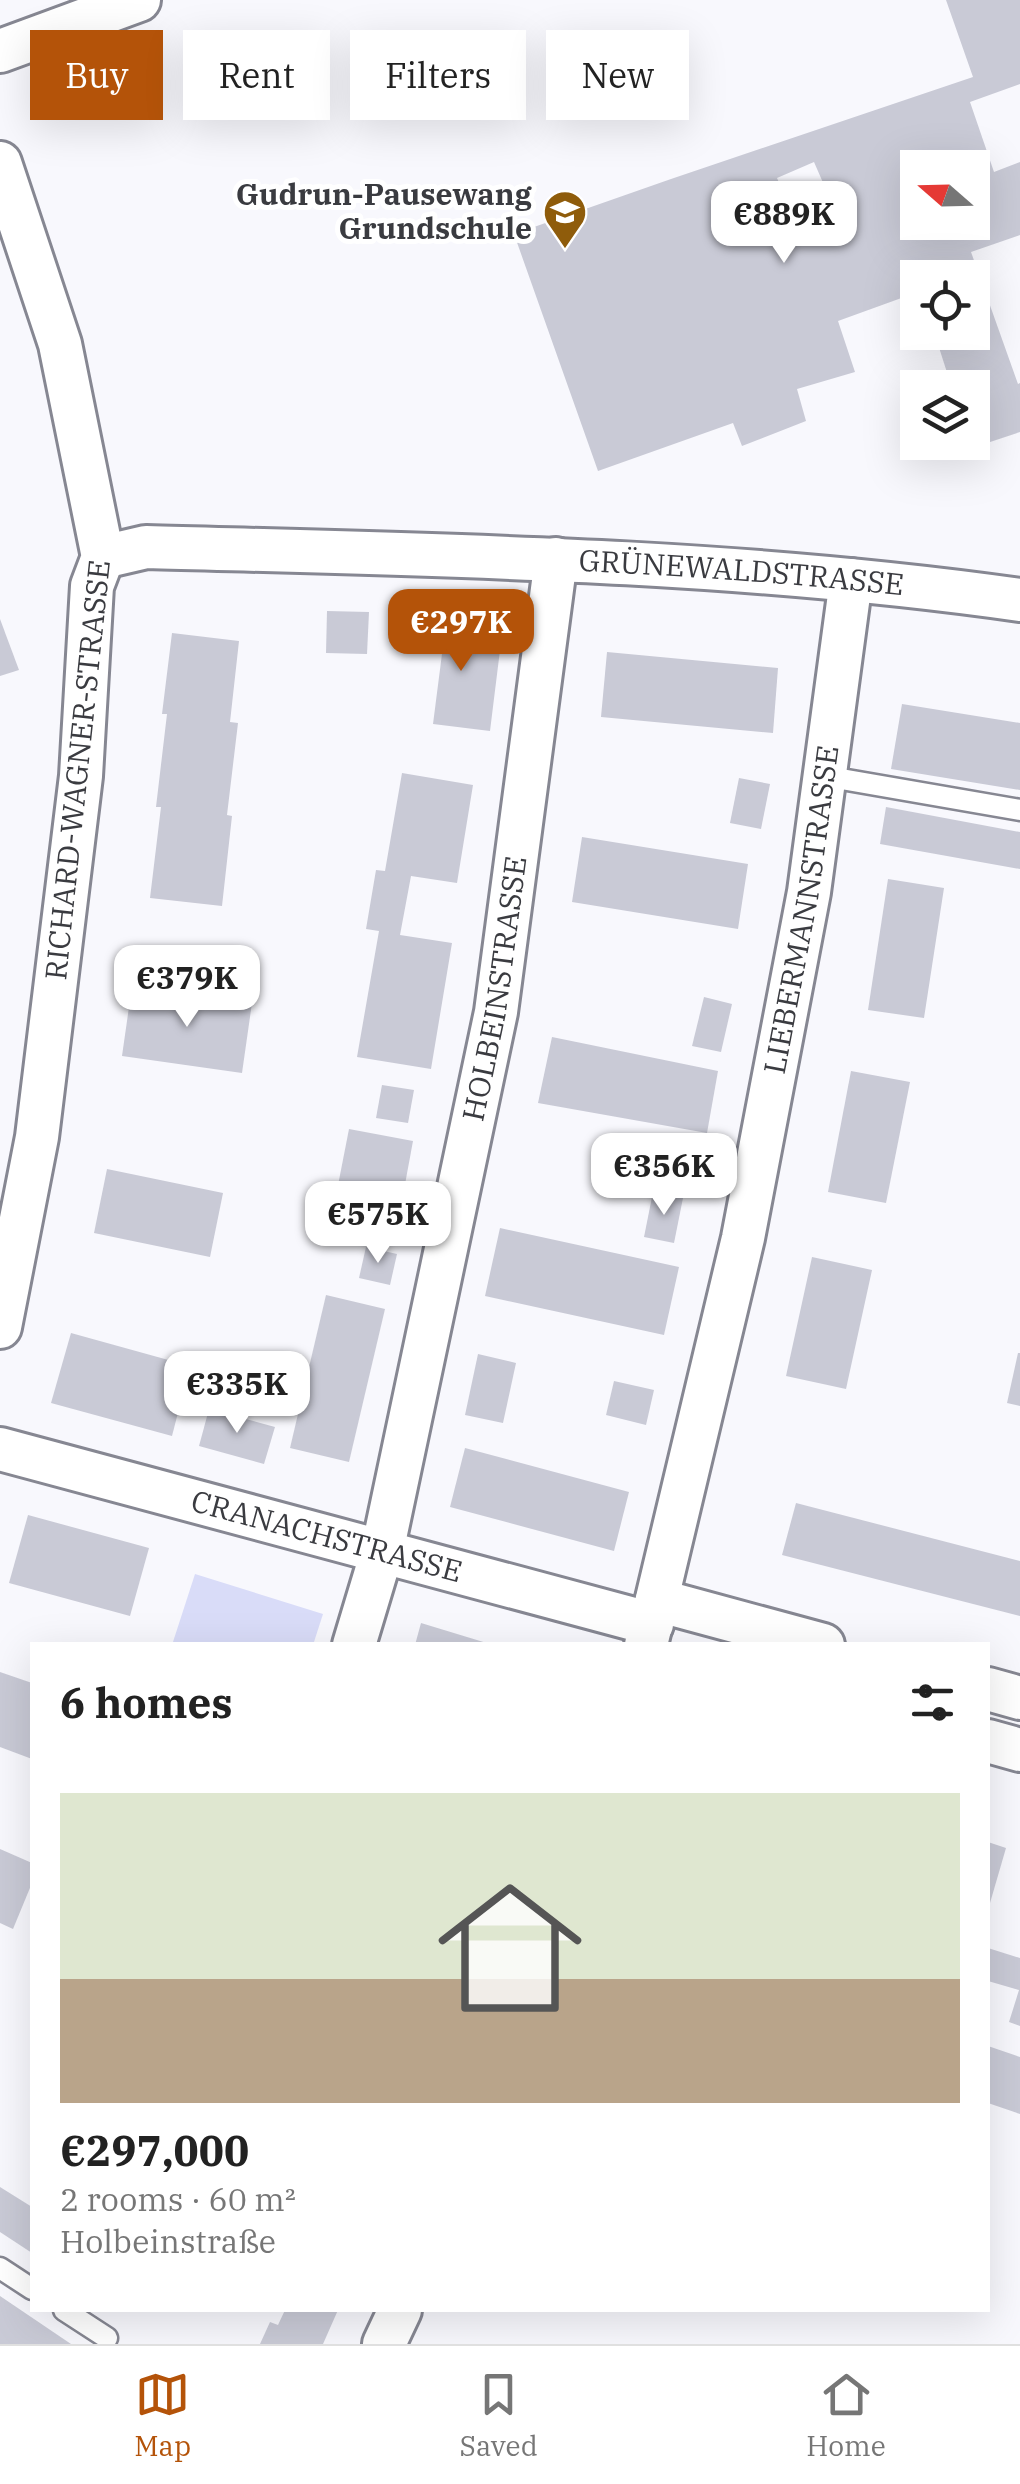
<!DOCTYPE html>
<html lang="en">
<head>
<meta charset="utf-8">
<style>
  :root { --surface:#fff; --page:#f2f2f2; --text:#222; --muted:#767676; --line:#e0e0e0; --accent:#b45309 }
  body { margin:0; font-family:"IBM Plex Serif",serif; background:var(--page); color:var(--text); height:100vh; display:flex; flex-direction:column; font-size:38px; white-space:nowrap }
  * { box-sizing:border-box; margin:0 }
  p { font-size:32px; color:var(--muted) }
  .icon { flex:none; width:55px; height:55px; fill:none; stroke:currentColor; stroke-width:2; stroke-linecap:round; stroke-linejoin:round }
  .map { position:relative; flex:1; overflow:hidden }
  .panel { position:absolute; left:30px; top:1642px; width:960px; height:670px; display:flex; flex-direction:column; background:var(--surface); border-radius:0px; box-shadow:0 10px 40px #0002 }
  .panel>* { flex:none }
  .guide { position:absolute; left:30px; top:30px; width:960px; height:90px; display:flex; gap:20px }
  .needle { width:65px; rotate:290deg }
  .tools { position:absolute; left:900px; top:150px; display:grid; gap:20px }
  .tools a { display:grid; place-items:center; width:90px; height:90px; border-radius:0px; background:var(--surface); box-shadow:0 10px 40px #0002; font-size:50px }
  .price { position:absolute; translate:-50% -85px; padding:0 22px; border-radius:20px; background:#fff; color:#222; font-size:32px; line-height:65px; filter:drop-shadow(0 2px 5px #0008) }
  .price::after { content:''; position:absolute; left:50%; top:60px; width:30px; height:22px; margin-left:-15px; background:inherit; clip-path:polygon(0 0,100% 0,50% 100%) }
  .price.selected { background:var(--accent); color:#fff }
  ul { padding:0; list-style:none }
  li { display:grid; align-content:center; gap:20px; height:530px; padding:0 30px }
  li span { display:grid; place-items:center; height:310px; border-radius:0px; color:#555 }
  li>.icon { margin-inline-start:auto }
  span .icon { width:180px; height:180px; fill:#fffc; stroke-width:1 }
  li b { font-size:42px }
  h2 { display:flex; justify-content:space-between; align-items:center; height:120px; padding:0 30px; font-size:42px }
  .chip { padding:0 35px; border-radius:0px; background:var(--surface); box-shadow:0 10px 40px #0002; font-size:35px; line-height:90px }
  .chip.selected { background:var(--accent); color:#fff }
  .tabs { display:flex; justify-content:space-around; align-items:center; height:140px; border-top:2px solid var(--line); background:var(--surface); font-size:28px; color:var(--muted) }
  .tabs a { display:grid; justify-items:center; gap:5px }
  .tabs .selected { color:var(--accent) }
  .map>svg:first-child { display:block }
</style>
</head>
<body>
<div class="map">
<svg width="1020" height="2344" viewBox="0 0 1020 2344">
  <rect width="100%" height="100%" fill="#f8f8fd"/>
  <path fill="#d9dcf8" d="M195,1574L323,1614L313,1645H172Z"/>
  <g fill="#c9cad6" fill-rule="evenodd">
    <path d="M946,0H1020V84L970,102L994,172L1020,162V235L971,252L1018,384L1020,383V432L972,448L970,442H972V388H952L934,332H972V278H918V292L838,321L855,372L797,389L806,421L742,446L733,423L598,471L514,234L671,179L973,77ZM814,162L841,224L804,240L777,178ZM918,168H972V222H918Z"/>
    <path d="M327,611L369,612L367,654L326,653Z"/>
    <path d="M447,611L444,635L501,642L490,731L433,724L443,646L415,645L418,612Z"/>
    <path d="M0,619L19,670L0,676Z"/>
    <path d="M172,633L239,641L230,722L238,723L227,815L232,816L222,906L150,898L161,807H156L167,714H162Z"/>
    <path d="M607,652L778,668L773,733L601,717Z"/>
    <path d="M902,704L1020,723V790L891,769Z"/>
    <path d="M402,773L473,785L457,883L411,876L400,935L452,943L431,1069L357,1057L379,931L366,929L376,870L385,871Z"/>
    <path d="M739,778L770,784L761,829L730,823Z"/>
    <path d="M886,807L1020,832V869L880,844Z"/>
    <path d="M582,837L748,864L738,929L572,902Z"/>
    <path d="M888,879L944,888L924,1018L868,1010Z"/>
    <path d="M132,986L252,1003L242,1073L122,1056Z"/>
    <path d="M704,997L732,1004L721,1052L692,1046Z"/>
    <path d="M552,1037L718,1071L707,1133L538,1103Z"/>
    <path d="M851,1071L910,1082L886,1203L828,1192Z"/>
    <path d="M382,1085L414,1090L408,1123L376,1118Z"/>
    <path d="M349,1129L413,1141L396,1233L331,1221Z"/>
    <path d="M107,1169L223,1193L210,1257L94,1233Z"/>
    <path d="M653,1192L683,1198L674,1243L644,1237Z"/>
    <path d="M500,1228L679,1267L664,1335L485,1296Z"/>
    <path d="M366,1247L397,1254L390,1285L359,1278Z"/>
    <path d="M812,1257L872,1270L846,1389L786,1376Z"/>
    <path d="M326,1295L385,1309L349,1462L290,1448Z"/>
    <path d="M71,1333L190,1366L172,1436L51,1403Z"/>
    <path d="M1018,1353H1020V1406L1007,1403Z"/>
    <path d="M478,1354L516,1363L503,1423L465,1415Z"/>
    <path d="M614,1381L654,1390L646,1425L606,1415Z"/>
    <path d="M209,1409L275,1427L264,1464L199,1446Z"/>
    <path d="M465,1448L629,1492L614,1551L450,1507Z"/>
    <path d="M796,1503L1020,1561V1616L782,1555Z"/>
    <path d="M28,1515L149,1548L130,1616L9,1583Z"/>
    <path d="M421,1623L490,1644V1645H415Z"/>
    <path d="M0,1672L32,1683V1759L0,1747Z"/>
    <path d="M988,1842L1006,1848L990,1903L988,1902Z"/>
    <path d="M0,1849L32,1863V1883L13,1929L0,1923Z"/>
    <path d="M988,1948L1020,1958V2026L1009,2022L1019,1990L988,1981Z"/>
    <path d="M988,2046L1020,2057V2114L988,2103Z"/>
    <path d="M0,2187L32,2207V2253L0,2232Z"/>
    <path d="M0,2296L71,2344H0Z"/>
    <path d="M285,2310H338L323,2344H260L270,2322L278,2325Z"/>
  </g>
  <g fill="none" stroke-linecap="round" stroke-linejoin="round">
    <g stroke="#868792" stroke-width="25">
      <g id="lane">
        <path d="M824,776L1020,810"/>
        <path d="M0,2268L32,2289"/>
        <path d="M64,2310L107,2338"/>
      </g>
    </g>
    <g stroke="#868792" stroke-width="48">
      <g id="street">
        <path d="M0,51L139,0"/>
        <path d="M0,163L60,344L103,557L92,586L81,776L37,1137L0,1327"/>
        <path id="s1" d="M103,557L146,547C438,555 731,559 1020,600"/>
        <path id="s2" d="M0,1449L652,1624"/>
        <path d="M657,1600L823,1645"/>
        <path id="s3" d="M354,1645L382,1552L496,1012L556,559"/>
        <path id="s4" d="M646,1645L743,1238L809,892L851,580"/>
        <path d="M988,1689L1020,1698"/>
        <path d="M988,1741L1020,1750"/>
        <path d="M384,2344L400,2310"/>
      </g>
    </g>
    <use href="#lane" stroke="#fff" stroke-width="20"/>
    <use href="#street" stroke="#fff" stroke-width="42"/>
  </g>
  <defs>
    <g id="school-pin" transform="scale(2.25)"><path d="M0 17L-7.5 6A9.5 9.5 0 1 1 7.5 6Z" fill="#8f5c0b" stroke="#fff"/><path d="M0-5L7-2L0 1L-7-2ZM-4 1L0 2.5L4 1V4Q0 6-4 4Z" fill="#fff"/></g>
  </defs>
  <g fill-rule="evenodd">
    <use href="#school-pin" x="565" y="212"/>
  </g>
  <g text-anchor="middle" stroke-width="10" stroke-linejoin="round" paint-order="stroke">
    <g font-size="30" font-weight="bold" fill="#3a3b40" stroke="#fff" text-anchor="end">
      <text x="532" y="205">Gudrun-Pausewang<tspan x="532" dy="34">Grundschule</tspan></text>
    </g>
    <g font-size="30" fill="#3a3b40" stroke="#fff">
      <text dy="10" stroke="none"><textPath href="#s1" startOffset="640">GRÜNEWALDSTRASSE</textPath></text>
      <text transform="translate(78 770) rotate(-84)" y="10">RICHARD-WAGNER-STRASSE</text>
      <text dy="10" stroke="none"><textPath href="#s4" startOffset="752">LIEBERMANNSTRASSE</textPath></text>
      <text dy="10" stroke="none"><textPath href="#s3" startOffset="672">HOLBEINSTRASSE</textPath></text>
      <text dy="10" stroke="none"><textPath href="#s2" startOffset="338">CRANACHSTRASSE</textPath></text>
    </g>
  </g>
</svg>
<div class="tools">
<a><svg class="needle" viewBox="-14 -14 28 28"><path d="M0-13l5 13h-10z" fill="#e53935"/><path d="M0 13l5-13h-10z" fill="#767676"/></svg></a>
<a><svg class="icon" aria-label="locate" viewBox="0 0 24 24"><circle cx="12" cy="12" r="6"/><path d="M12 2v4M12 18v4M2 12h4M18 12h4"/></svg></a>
<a><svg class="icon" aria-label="layers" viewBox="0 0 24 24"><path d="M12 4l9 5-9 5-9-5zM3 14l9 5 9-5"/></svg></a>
</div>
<b class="price" style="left:784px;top:266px">€889K</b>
<b class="price selected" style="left:461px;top:674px">€297K</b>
<b class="price" style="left:187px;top:1030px">€379K</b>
<b class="price" style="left:664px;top:1218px">€356K</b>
<b class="price" style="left:378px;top:1266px">€575K</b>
<b class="price" style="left:237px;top:1436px">€335K</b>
<div class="guide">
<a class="chip selected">Buy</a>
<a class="chip">Rent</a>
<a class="chip">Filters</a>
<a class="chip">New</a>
</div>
<section class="panel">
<h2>6 homes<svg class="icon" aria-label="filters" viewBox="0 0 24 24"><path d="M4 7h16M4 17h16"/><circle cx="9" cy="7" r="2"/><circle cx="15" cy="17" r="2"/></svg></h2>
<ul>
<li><span style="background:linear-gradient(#dfe7d0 60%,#b9a48a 0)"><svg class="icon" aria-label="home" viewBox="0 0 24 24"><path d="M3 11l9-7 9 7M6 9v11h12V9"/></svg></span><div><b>€297,000</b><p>2 rooms · 60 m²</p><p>Holbeinstraße</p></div></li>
</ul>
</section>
</div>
<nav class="tabs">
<a class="selected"><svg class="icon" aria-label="map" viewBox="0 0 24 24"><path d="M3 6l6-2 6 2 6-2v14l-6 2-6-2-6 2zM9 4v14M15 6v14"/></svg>Map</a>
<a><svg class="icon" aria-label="saved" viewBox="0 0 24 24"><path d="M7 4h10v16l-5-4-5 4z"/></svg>Saved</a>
<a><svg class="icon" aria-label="home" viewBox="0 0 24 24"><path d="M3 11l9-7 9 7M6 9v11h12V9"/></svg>Home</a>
</nav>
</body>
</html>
